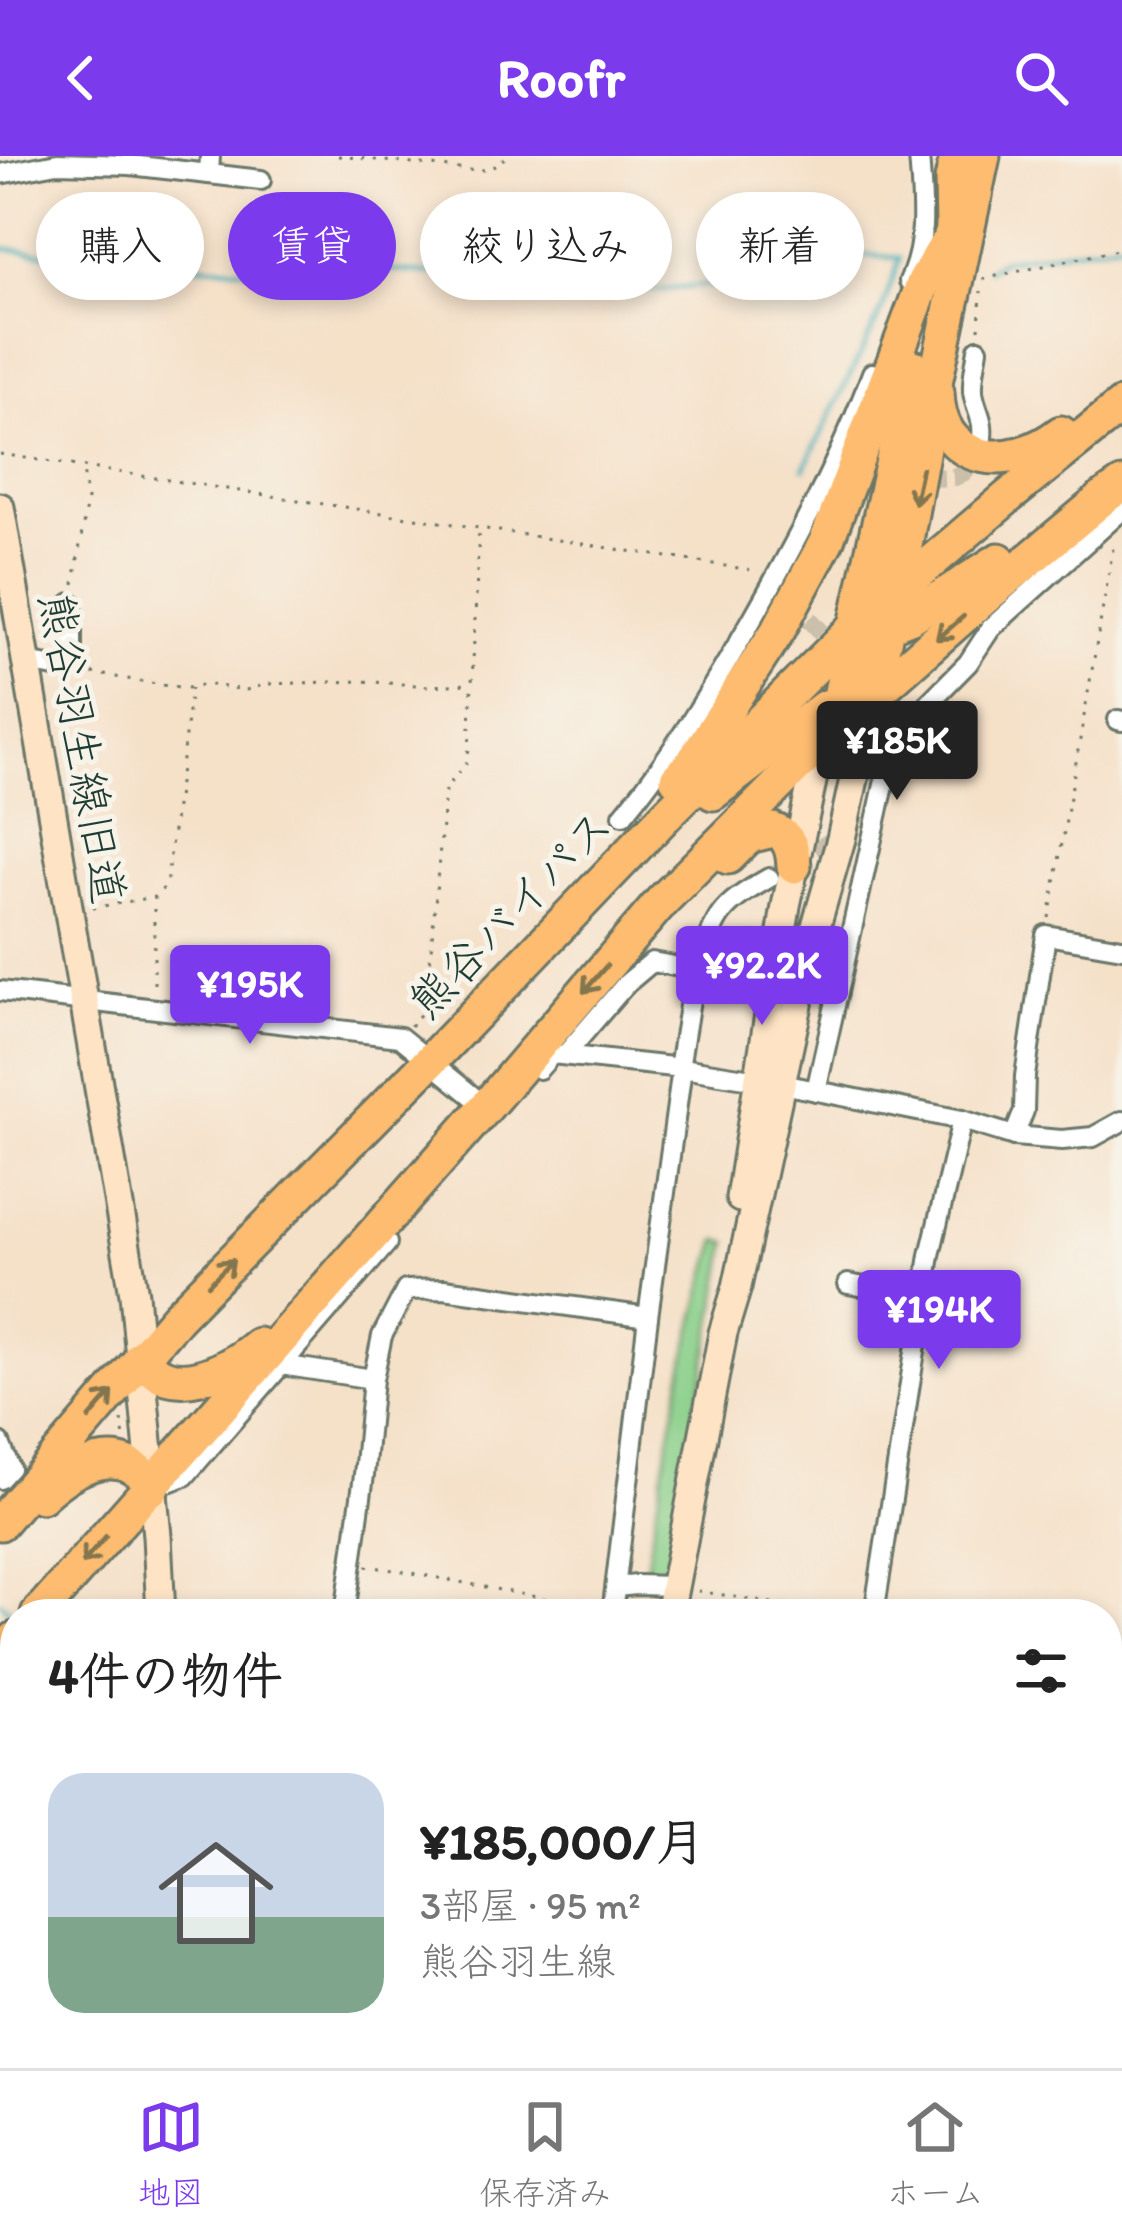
<!DOCTYPE html>
<html lang="ja">
<head>
<meta charset="utf-8">
<style>
  :root { --surface:#fff; --page:#f6f6f6; --text:#222; --muted:#767676; --line:#e0e0e0; --accent:#7c3aed }
  body { margin:0; font-family:Itim,"Klee One",sans-serif; background:var(--page); color:var(--text); height:100vh; display:flex; flex-direction:column; font-size:45px; white-space:nowrap }
  * { box-sizing:border-box; margin:0 }
  p { font-size:39px; color:var(--muted) }
  .icon { flex:none; width:66px; height:66px; fill:none; stroke:currentColor; stroke-width:2; stroke-linecap:round; stroke-linejoin:round }
  .map { position:relative; flex:1; overflow:hidden }
  .drawer { position:absolute; left:0px; top:1443px; width:1122px; height:471px; display:flex; flex-direction:column; background:var(--surface); border-radius:48px 48px 0 0; box-shadow:0 6px 18px #0003 }
  .drawer>* { flex:none }
  .hud { position:absolute; left:36px; top:36px; width:1050px; height:108px; display:flex; gap:24px }
  .price { position:absolute; translate:-50% -102px; padding:0 27px; border-radius:12px; background:var(--accent); color:#fff; font-size:39px; line-height:78px; filter:drop-shadow(0 3px 6px #0008) }
  .price::after { content:''; position:absolute; left:50%; top:72px; width:36px; height:27px; margin-left:-18px; background:inherit; clip-path:polygon(0 0,100% 0,50% 100%) }
  .price.selected { background:#222; color:#fff }
  ul { padding:0; list-style:none }
  li { display:flex; align-items:center; gap:36px; height:300px; padding:0 48px }
  li+li { border-top:3px solid var(--line) }
  li span { display:grid; place-items:center; flex:none; width:336px; height:240px; border-radius:36px; color:#555 }
  li>.icon { margin-inline-start:auto }
  span .icon { width:144px; height:144px; fill:#fffc; stroke-width:1 }
  li b { font-size:51px }
  h2 { display:flex; justify-content:space-between; align-items:center; height:144px; padding:0 48px; font-size:51px }
  .tag { padding:0 42px; border-radius:54px; background:var(--surface); box-shadow:0 6px 18px #0003; font-size:42px; line-height:108px }
  .tag.selected { background:var(--accent); color:#fff }
  header { display:flex; justify-content:space-between; align-items:center; height:156px; padding:0 48px; background:var(--accent); color:#fff; font-size:54px; font-weight:800 }
  .tab-bar { display:flex; justify-content:space-around; align-items:center; height:168px; border-top:3px solid var(--line); background:var(--surface); font-size:33px; color:var(--muted) }
  .tab-bar a { display:grid; justify-items:center; gap:6px }
  .tab-bar .selected { color:var(--accent) }
  .map>svg:first-child { display:block }
</style>
</head>
<body>
<header><svg class="icon" aria-label="back" viewBox="0 0 24 24"><path d="M15 5l-7 7 7 7"/></svg>Roofr<svg class="icon" aria-label="search" viewBox="0 0 24 24"><circle cx="10" cy="10" r="6"/><path d="M15 15l6 6"/></svg></header>
<div class="map">
<svg width="1122" height="1912" viewBox="0 0 1122 1912">
  <rect width="100%" height="100%" fill="#f7f3e8"/>
  <filter id="ink" filterUnits="userSpaceOnUse"><feTurbulence type="fractalNoise" baseFrequency=".00833" numOctaves="2"/><feDisplacementMap in="SourceGraphic" scale="24" xChannelSelector="R" yChannelSelector="G"/><feConvolveMatrix kernelMatrix="1 2 1 2 8 2 1 2 1" color-interpolation-filters="sRGB"/></filter>
  <filter id="wash" filterUnits="userSpaceOnUse"><feTurbulence type="fractalNoise" baseFrequency=".004" numOctaves="4" result="noise"/><feDisplacementMap in="SourceGraphic" scale="48" xChannelSelector="R" yChannelSelector="G"/><feGaussianBlur stdDeviation="2.7" result="paint"/><feColorMatrix in="noise" values="0 0 0 0 0 0 0 0 0 0 0 0 0 0 0 0 0 1.4 0 .05"/><feComposite in="paint" operator="in"/></filter>
  <g filter="url(#wash)">
    <rect width="100%" height="100%" fill="#f5e0c8"/>
    <path fill="#89cf89" stroke="#54865e" stroke-width="3" d="M718,1084L728,1086L666,1423L644,1422C664,1309 682,1194 718,1084Z"/>
    <g fill="none" stroke-linecap="round" stroke-linejoin="round">
      <g stroke="#3fafb9" stroke-width="4.5">
        <path d="M0,92L59,99L250,113L398,115L453,119L531,141L659,134L735,127L794,115L850,98L900,102L882,154L804,313"/>
        <path d="M988,114L1002,104L1122,86"/>
        <path d="M0,1445L15,1460"/>
        <path d="M1107,1691L1115,1597L1122,1567"/>
        <path d="M270,1899L272,1912"/>
        <path d="M1078,1912L1080,1899"/>
      </g>
    </g>
  </g>
  <g filter="url(#ink)">
    <g fill="none" stroke-linecap="round" stroke-linejoin="round">
      <g stroke="#cabfaa" stroke-width="18" stroke-dasharray="18 9" stroke-linecap="butt">
        <path d="M845,325L955,321L966,315L977,294"/>
        <path d="M791,443L837,493"/>
        <path d="M872,531L899,561"/>
        <path d="M769,722L865,665"/>
      </g>
      <g stroke="#6a7668" stroke-width="15">
        <path id="lane" d="M0,1645H15"/>
      </g>
      <g stroke="#6a7668" stroke-width="24">
        <g id="street">
          <path d="M0,18L57,7L130,9L209,18L210,0"/>
          <path d="M209,18L261,24"/>
          <path d="M909,125C928,85 922,43 919,0"/>
          <path d="M978,193C976,207 972,222 973,236C976,257 986,263 981,288"/>
          <path d="M26,506L72,514V447"/>
          <path d="M1118,564L1122,565"/>
          <path d="M623,659C673,599 711,534 750,467C796,386 840,304 872,217"/>
          <path d="M701,814C713,759 720,750 769,722"/>
          <path d="M0,835L400,881L486,951"/>
          <path d="M565,899L626,828L652,806L773,828"/>
          <path d="M679,912L695,813"/>
          <path d="M539,913L552,898L682,912L758,924"/>
          <path d="M782,928L962,964L1014,980L1062,984L1093,981L1122,965"/>
          <path d="M816,935L892,593L910,566L968,507L991,472L1122,354"/>
          <path d="M1014,980L1024,955L1025,920L1046,779L1122,792"/>
          <path d="M848,1128L924,1141"/>
          <path d="M281,1209L373,1223"/>
          <path d="M0,1287L10,1312L0,1323"/>
          <path d="M157,1330L185,1320L387,1087"/>
          <path d="M616,1431L637,1429L673,1430"/>
          <path d="M345,1458L364,1319L373,1223L382,1180L406,1134L444,1133L648,1161"/>
          <path d="M612,1458L648,1161L682,912"/>
          <path d="M874,1458L930,1099L962,964"/>
          <path d="M0,1528L15,1522"/>
          <path d="M84,1899L168,1912"/>
          <path d="M236,1912L237,1899"/>
          <path d="M561,1912L562,1899"/>
        </g>
      </g>
      <g stroke="#6a7668" stroke-width="33">
        <g id="secondary">
          <path d="M0,351L134,1138L157,1380L161,1458"/>
          <path d="M740,1042L786,750L820,587"/>
          <path d="M669,1458L723,1177L737,1131L812,784L841,683L872,540"/>
          <path d="M1107,1731L1122,1732"/>
          <path d="M150,1912V1899"/>
          <path d="M605,1912L607,1899"/>
          <path d="M998,1912L999,1899"/>
        </g>
      </g>
      <g stroke="#6a7668" stroke-width="39">
        <g id="highway">
          <path d="M953,75L952,24L957,0"/>
          <path d="M947,98L953,77L975,40"/>
          <path d="M937,236C939,311 1011,316 1061,277"/>
          <path d="M877,474L912,460L999,404"/>
          <path d="M872,540L905,390L936,222L983,0"/>
          <path d="M824,580L838,549L914,211"/>
          <path d="M677,623L692,607L779,473L827,384L924,125L953,77"/>
          <path d="M713,637L825,551L838,549"/>
          <path d="M728,701L749,680L773,674C790,680 793,694 794,710"/>
          <path d="M141,1201C171,1245 227,1215 258,1189"/>
          <path d="M41,1340C73,1310 125,1283 152,1332"/>
          <path d="M0,1367L177,1161L431,904L671,654L856,470L1009,340L1122,249"/>
          <path d="M38,1458L486,951L662,745L820,587L992,435L1103,342L1122,329"/>
          <path d="M0,1499L15,1483"/>
        </g>
      </g>
      <g stroke="#6a7668" stroke-width="3" stroke-dasharray="3 9" stroke-linecap="butt">
        <path d="M338,0L479,15L495,10L507,0"/>
        <path d="M983,123L1122,93"/>
        <path d="M979,173L981,135"/>
        <path d="M0,298L758,415"/>
        <path d="M74,428L87,343L83,313"/>
        <path d="M92,517L168,530L191,532L205,528L246,534L268,528L361,525L428,530L469,528"/>
        <path d="M154,741V833"/>
        <path d="M93,752L154,741L166,730L191,532"/>
        <path d="M1049,762L1114,387"/>
        <path d="M410,870L426,852L445,633L466,608L469,593L479,373"/>
        <path d="M122,1264L124,1284"/>
        <path d="M366,1410C443,1420 517,1440 593,1450"/>
        <path d="M698,1435L778,1448L855,1450"/>
        <path d="M1107,1480H1122"/>
        <path d="M0,1888L15,1889"/>
      </g>
      <use href="#lane" stroke="#fff" stroke-width="9"/>
      <use href="#street" stroke="#fff" stroke-width="18"/>
      <use href="#secondary" stroke="#fee4c5" stroke-width="27"/>
      <use href="#highway" stroke="#fdbc6f" stroke-width="33"/>
    </g>
    <defs><path id="oneway-shaft" d="M-6 0H5M1.5-3L5.5 0L1.5 3" fill="none" stroke-width="1.6" stroke-linecap="round" stroke-linejoin="round" transform="scale(3)"/></defs>
    <g stroke="#83764f">
      <use href="#oneway-shaft" transform="translate(918 330) rotate(102)"/>
      <use href="#oneway-shaft" transform="translate(950 472) rotate(139)"/>
      <use href="#oneway-shaft" transform="translate(595 823) rotate(131)"/>
      <use href="#oneway-shaft" transform="translate(221 1116) rotate(-45)"/>
      <use href="#oneway-shaft" transform="translate(101 1249) rotate(-49)"/>
      <use href="#oneway-shaft" transform="translate(94 1394) rotate(131)"/>
    </g>
  </g>
  <g text-anchor="middle" stroke-width="10" stroke-linejoin="round" paint-order="stroke">
    <g font-size="45" fill="#1f3d34" stroke="#f7f3e8">
      <text transform="translate(83 592) rotate(80)" y="16">熊谷羽生線旧道</text>
      <text transform="translate(510 757) rotate(-46)" y="16">熊谷バイパス</text>
    </g>
  </g>
</svg>
<b class="price selected" style="left:897px;top:647px">¥185K</b>
<b class="price" style="left:762px;top:872px">¥92.2K</b>
<b class="price" style="left:250px;top:891px">¥195K</b>
<b class="price" style="left:939px;top:1216px">¥194K</b>
<div class="hud">
<a class="tag">購入</a>
<a class="tag selected">賃貸</a>
<a class="tag">絞り込み</a>
<a class="tag">新着</a>
</div>
<section class="drawer">
<h2>4件の物件<svg class="icon" aria-label="filters" viewBox="0 0 24 24"><path d="M4 7h16M4 17h16"/><circle cx="9" cy="7" r="2"/><circle cx="15" cy="17" r="2"/></svg></h2>
<ul>
<li><span style="background:linear-gradient(#c9d6e8 60%,#7fa58c 0)"><svg class="icon" aria-label="home" viewBox="0 0 24 24"><path d="M3 11l9-7 9 7M6 9v11h12V9"/></svg></span><div><b>¥185,000/月</b><p>3部屋 · 95 m²</p><p>熊谷羽生線</p></div></li>
</ul>
</section>
</div>
<nav class="tab-bar">
<a class="selected"><svg class="icon" aria-label="map" viewBox="0 0 24 24"><path d="M3 6l6-2 6 2 6-2v14l-6 2-6-2-6 2zM9 4v14M15 6v14"/></svg>地図</a>
<a><svg class="icon" aria-label="saved" viewBox="0 0 24 24"><path d="M7 4h10v16l-5-4-5 4z"/></svg>保存済み</a>
<a><svg class="icon" aria-label="home" viewBox="0 0 24 24"><path d="M3 11l9-7 9 7M6 9v11h12V9"/></svg>ホーム</a>
</nav>
</body>
</html>
